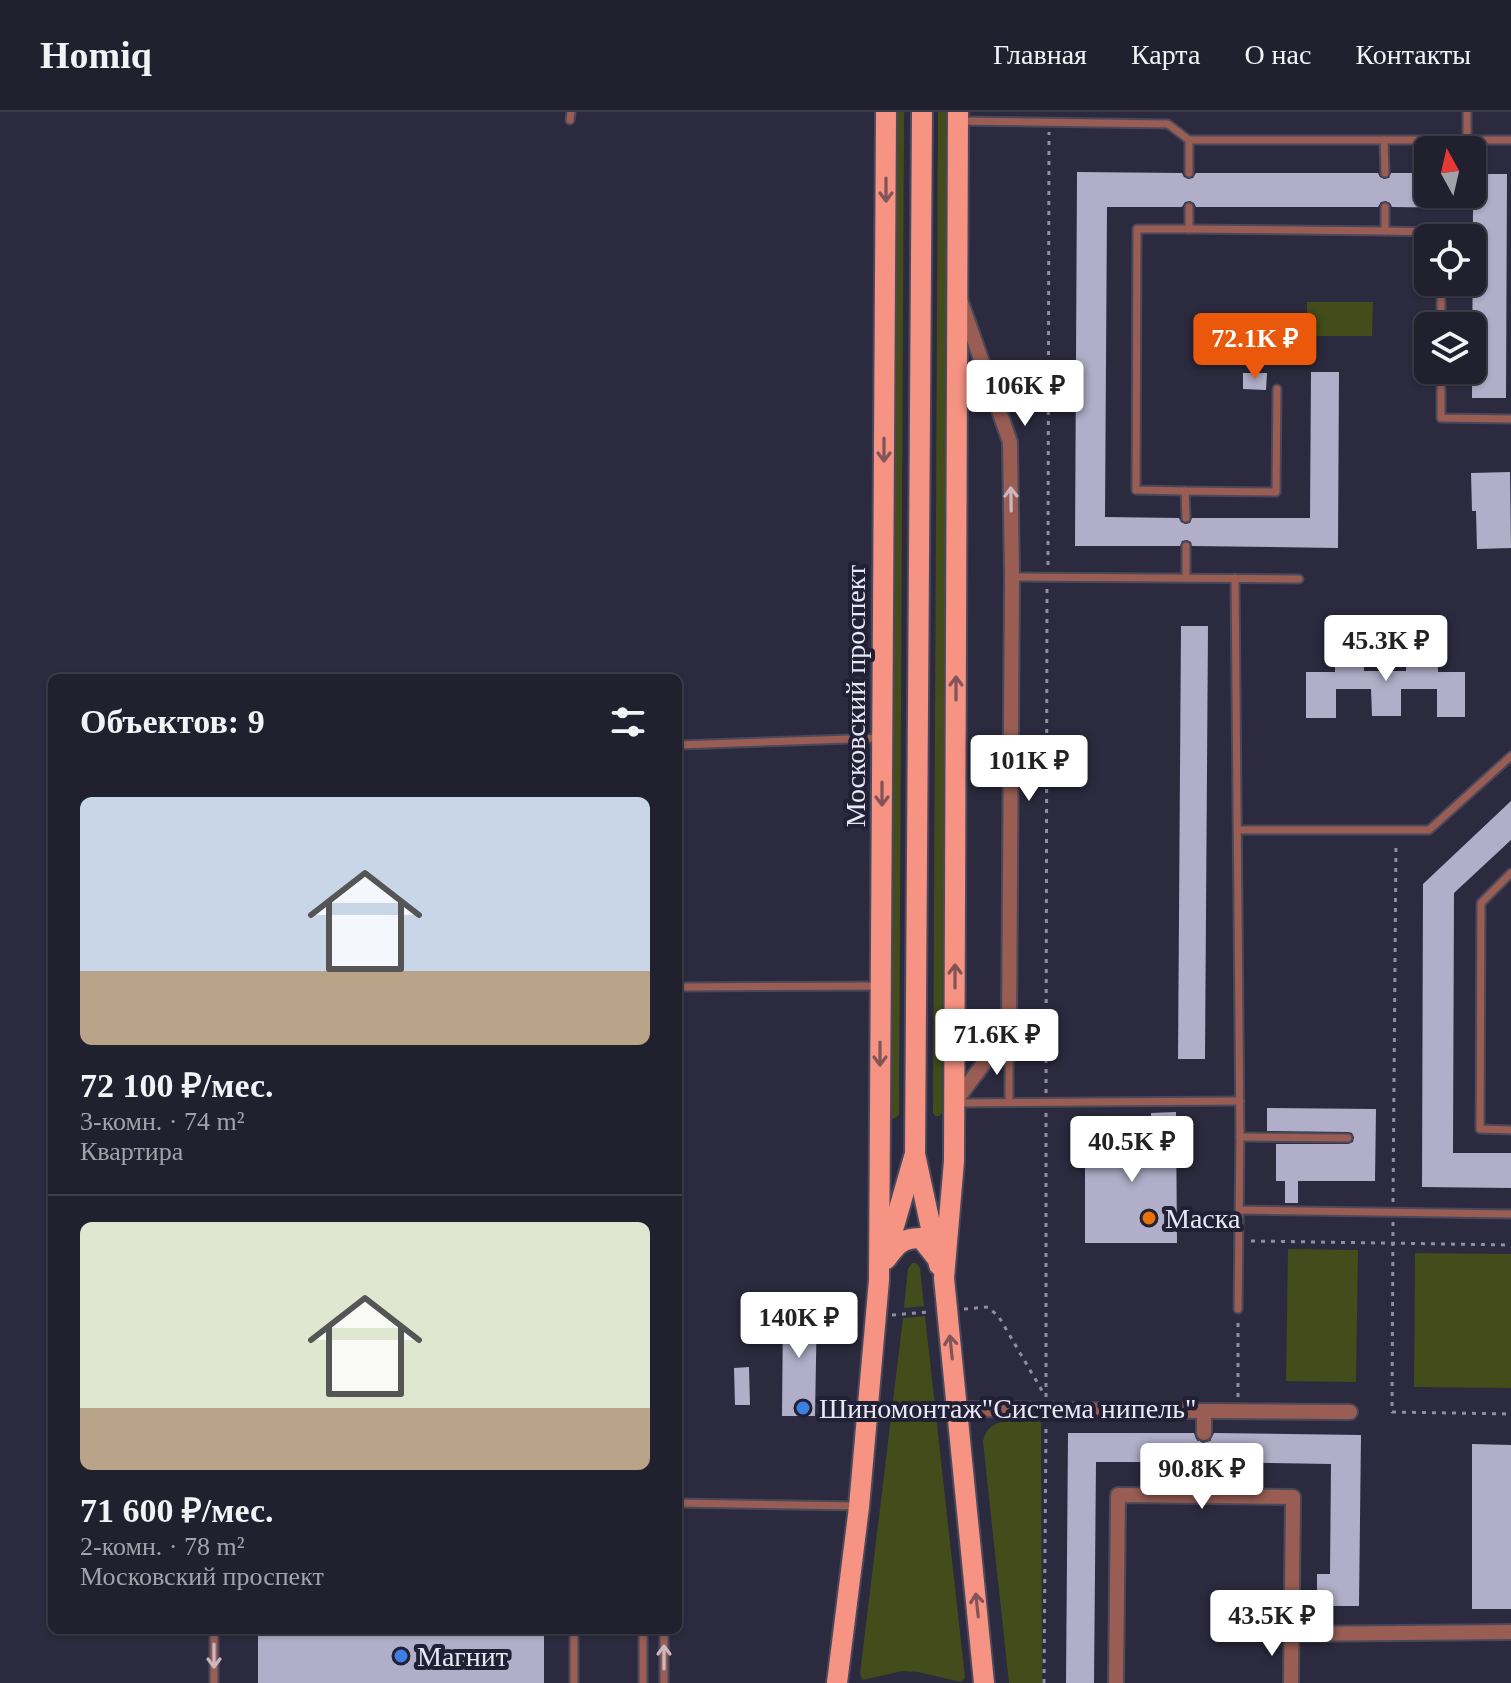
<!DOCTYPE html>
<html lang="ru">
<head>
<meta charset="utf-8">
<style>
  :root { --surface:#21202e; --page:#292836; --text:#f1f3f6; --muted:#a2a3aa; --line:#3e3e4a; --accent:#ea580c }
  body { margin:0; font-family:"Times New Roman",serif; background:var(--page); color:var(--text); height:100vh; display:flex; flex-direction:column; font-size:30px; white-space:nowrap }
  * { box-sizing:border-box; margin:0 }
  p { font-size:26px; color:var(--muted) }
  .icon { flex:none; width:44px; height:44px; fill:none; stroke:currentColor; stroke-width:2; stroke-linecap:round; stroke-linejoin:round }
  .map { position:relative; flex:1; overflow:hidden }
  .panel { position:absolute; left:48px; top:562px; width:634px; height:960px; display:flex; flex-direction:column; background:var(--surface); border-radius:12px; box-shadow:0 2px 6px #0004,0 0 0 2px var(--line) }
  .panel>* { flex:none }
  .needle { width:52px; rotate:352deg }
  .fabs { position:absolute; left:1414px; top:24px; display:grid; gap:16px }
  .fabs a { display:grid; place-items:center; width:72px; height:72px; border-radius:12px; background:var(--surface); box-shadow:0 2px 6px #0004,0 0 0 2px var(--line); font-size:40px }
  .price { position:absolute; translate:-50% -68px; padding:0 18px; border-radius:8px; background:#fff; color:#222; font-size:26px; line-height:52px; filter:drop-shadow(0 2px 4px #0008) }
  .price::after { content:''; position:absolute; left:50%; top:48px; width:24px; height:18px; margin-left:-12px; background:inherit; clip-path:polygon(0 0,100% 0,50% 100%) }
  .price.current { background:var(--accent); color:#fff }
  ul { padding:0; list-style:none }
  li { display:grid; align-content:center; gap:16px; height:424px; padding:0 32px }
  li+li { border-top:2px solid var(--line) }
  li span { display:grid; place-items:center; height:248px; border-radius:12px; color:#555 }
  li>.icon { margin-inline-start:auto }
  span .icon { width:144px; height:144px; fill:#fffc; stroke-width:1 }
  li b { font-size:34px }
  h2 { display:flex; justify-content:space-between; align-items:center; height:96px; padding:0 32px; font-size:34px }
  header { display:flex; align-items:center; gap:48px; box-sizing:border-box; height:112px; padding:0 40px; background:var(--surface); border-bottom:2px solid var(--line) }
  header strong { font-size:38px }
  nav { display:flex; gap:44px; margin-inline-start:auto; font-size:28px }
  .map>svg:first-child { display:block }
</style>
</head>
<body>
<header>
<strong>Homiq</strong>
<nav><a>Главная</a><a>Карта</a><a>О нас</a><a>Контакты</a></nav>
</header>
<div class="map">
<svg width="1511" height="1571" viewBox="0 0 1511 1571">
  <rect width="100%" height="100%" fill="#2c2a3e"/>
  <g fill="#434c1a">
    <path d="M896,0H904L899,1003L893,1007L890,1003Z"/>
    <path d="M938,0H948L942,1001L939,1004H935L933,1001Z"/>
    <path d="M1307,190H1373L1372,224H1307Z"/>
    <path d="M1288,1137L1358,1138L1356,1270L1286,1269Z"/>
    <path d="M1415,1141L1511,1142V1276L1414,1275Z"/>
    <path d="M912,1151H916L920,1156L924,1194L904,1196L908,1157Z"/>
    <path d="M925,1204L965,1566L961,1570L918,1560L902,1559L863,1568L860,1562L903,1206Z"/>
    <path d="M1041,1307L1042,1571H1009L983,1330C987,1303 1021,1307 1041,1307Z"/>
  </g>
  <g fill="#b0aec8">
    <path d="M1077,60L1182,61L1184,65L1188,67L1193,66L1196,61H1378L1380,65L1384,67L1389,66L1391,61H1428V82H1472V62H1507L1506,286H1472L1473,96L1392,95L1390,91L1386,89L1381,90L1378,95H1196L1194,91L1190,89L1185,90L1182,95H1107L1105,405L1179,406L1181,410L1185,412L1190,411L1192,406H1310L1311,260H1339L1338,436L1192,434L1191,430L1187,428L1182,429L1180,434H1075Z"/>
    <path d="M1243,261H1267L1266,278L1243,277Z"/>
    <path d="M1510,360L1511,436L1477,437L1476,399H1472L1471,361Z"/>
    <path d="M1181,514H1208L1205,947H1178Z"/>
    <path d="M1406,531H1438V560H1465V605H1437V577H1401V604H1372L1371,577H1336V606H1306V560H1335V532H1364V559H1406Z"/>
    <path d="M1511,689V728L1454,781L1453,1041H1511V1076L1422,1075L1423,772Z"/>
    <path d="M1267,996L1376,997L1375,1069H1298V1091H1285V1069H1276V1032H1348L1353,1030L1354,1025L1352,1021L1348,1020L1267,1019Z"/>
    <path d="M1176,1000L1177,1131H1085V1018L1151,1017V1001Z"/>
    <path d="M783,1193L817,1194L815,1304H782Z"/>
    <path d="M749,1255L750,1293H735L734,1256Z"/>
    <path d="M1068,1321H1194L1196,1327L1203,1331L1210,1329L1214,1321L1361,1323L1359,1494H1317V1462H1330L1331,1352L1214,1350L1212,1344L1205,1340L1198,1342L1194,1350H1096L1094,1571H1066Z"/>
    <path d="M1472,1332L1511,1333V1497H1472Z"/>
    <rect x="258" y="1518" width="286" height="53"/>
  </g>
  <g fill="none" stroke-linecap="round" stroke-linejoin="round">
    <path stroke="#484659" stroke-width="14" stroke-dasharray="14 7" stroke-linecap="butt" d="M1204,1350V1321"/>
    <g stroke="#4a485b" stroke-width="11">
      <g id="service">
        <path d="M1467,0V28"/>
        <path d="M570,8L571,0"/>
        <path d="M959,9L1168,12L1189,28H1511"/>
        <path d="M1384,28L1385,61"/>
        <path d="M1189,61V28"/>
        <path d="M1189,117L1385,119V95"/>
        <path d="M1385,119L1441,120V126"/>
        <path d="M1441,214V170"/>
        <path d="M1441,258V306L1511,307"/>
        <path d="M1185,379L1276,380L1277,277"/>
        <path d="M1186,406L1185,379L1136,378L1137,117H1189V95"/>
        <path d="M1186,434V466"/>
        <path d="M1012,465L1299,467"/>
        <path d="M1235,466L1240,1025L1238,1197"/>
        <path d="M678,633L880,626"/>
        <path d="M1238,718H1429L1511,644"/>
        <path d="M1511,761L1481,791L1480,1017L1511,1018"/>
        <path d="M678,875L878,874"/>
        <path d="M1009,921V990"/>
        <path d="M958,991L1240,989"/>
        <path d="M1240,1025L1348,1026"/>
        <path d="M1240,1098L1511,1102"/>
        <path d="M678,1391L857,1394"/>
        <path d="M214,1518V1571"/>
        <path d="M574,1518V1571"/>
        <path d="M643,1518V1571"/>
        <path d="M664,1571V1518"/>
      </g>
    </g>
    <g stroke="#4a485b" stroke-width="18">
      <g id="minor">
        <path d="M954,991L1009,918L1012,465L1010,330L961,190"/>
        <path d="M957,1297L1350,1300"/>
        <path d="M1204,1299V1321"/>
        <path d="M1204,1350V1384"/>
        <path d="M1291,1522L1511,1520"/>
        <path d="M1116,1571L1118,1383L1293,1385L1291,1571"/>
      </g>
    </g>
    <g stroke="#4a485b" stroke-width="24">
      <g id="primary">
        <path d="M922,0L915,1042L939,1153"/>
        <path d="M958,0L954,1049L944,1166L984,1571"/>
        <path d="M886,1142L914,1045"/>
        <path d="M886,1147C897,1132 902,1126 921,1126L936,1145"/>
        <path d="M837,1571L859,1395L879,1168L886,0"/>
      </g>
    </g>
    <g stroke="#908fa0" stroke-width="3" stroke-dasharray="4 6" stroke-linecap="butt">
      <path d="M1048,453L1049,20"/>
      <path d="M1046,981L1047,476"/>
      <path d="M1393,1090L1396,730"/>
      <path d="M1393,1110L1392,1300L1511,1302"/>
      <path d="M1251,1129L1511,1133"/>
      <path d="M964,1197L988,1195L999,1205L1044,1282"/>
      <path d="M892,1203L928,1200"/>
      <path d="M1046,1285V1000"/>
      <path d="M1238,1285V1209"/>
      <path d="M1044,1571L1046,1313"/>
    </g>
    <use href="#service" stroke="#995d53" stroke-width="7"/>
    <use href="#minor" stroke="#995d53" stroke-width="14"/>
    <use href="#primary" stroke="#f69383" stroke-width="20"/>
  </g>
  <defs><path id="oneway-shaft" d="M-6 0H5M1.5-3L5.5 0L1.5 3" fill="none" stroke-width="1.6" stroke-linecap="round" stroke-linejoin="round" transform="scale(2)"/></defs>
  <g stroke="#815458">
    <use href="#oneway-shaft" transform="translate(886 78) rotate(90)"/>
    <use href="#oneway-shaft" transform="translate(884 338) rotate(90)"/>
    <use href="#oneway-shaft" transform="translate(956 576) rotate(-90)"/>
    <use href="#oneway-shaft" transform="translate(882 682) rotate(90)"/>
    <use href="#oneway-shaft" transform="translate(955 864) rotate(-90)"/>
    <use href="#oneway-shaft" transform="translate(880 942) rotate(90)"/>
    <use href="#oneway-shaft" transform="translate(951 1235) rotate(-96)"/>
    <use href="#oneway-shaft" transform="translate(977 1493) rotate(-96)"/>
  </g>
  <g stroke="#ccb7bc">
    <use href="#oneway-shaft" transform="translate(1011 387) rotate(-91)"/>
    <use href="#oneway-shaft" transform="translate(214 1544) rotate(90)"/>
    <use href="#oneway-shaft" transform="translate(664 1545) rotate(-90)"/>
  </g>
  <circle fill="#e8710a" stroke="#222034" stroke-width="3" cx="1149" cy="1106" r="8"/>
  <g fill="#3f7fe0" stroke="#222034" stroke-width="3">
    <circle cx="803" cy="1296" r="8"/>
    <circle cx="401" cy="1544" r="8"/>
  </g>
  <g text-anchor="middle" stroke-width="8" stroke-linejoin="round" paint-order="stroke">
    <g font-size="28" fill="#e8e7f5" stroke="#222034">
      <text transform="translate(855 584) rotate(-90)" y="10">Московский проспект</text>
    </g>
    <g font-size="28" fill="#e8e7f5" stroke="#222034" text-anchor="start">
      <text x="1165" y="1116">Маска</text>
      <text x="819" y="1306">Шиномонтаж"Система нипель"</text>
      <text x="417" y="1554">Магнит</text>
    </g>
  </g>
</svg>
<div class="fabs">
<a><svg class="needle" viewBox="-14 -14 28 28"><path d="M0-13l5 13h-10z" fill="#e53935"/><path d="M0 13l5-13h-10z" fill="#a2a3aa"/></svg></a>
<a><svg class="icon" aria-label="locate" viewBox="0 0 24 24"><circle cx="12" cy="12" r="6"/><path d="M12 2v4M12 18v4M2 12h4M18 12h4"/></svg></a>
<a><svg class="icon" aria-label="layers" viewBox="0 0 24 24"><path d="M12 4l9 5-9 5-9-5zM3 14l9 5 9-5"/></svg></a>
</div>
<b class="price current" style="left:1255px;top:269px">72.1K ₽</b>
<b class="price" style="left:1025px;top:316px">106K ₽</b>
<b class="price" style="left:1386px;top:571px">45.3K ₽</b>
<b class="price" style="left:1029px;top:691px">101K ₽</b>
<b class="price" style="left:997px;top:965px">71.6K ₽</b>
<b class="price" style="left:1132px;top:1072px">40.5K ₽</b>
<b class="price" style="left:799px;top:1248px">140K ₽</b>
<b class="price" style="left:1202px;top:1399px">90.8K ₽</b>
<b class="price" style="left:1272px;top:1546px">43.5K ₽</b>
<section class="panel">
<h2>Объектов: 9<svg class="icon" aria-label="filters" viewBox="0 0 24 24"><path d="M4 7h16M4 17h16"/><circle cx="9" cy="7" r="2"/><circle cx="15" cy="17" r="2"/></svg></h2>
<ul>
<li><span style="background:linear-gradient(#c9d6e8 70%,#b9a48a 0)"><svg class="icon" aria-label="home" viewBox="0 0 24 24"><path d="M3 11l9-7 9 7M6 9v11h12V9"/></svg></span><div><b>72 100 ₽/мес.</b><p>3-комн. · 74 m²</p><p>Квартира</p></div></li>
<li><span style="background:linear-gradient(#dfe7d0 75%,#b9a48a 0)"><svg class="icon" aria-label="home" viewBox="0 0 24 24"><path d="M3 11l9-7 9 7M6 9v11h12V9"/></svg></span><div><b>71 600 ₽/мес.</b><p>2-комн. · 78 m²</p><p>Московский проспект</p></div></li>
</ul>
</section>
</div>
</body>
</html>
